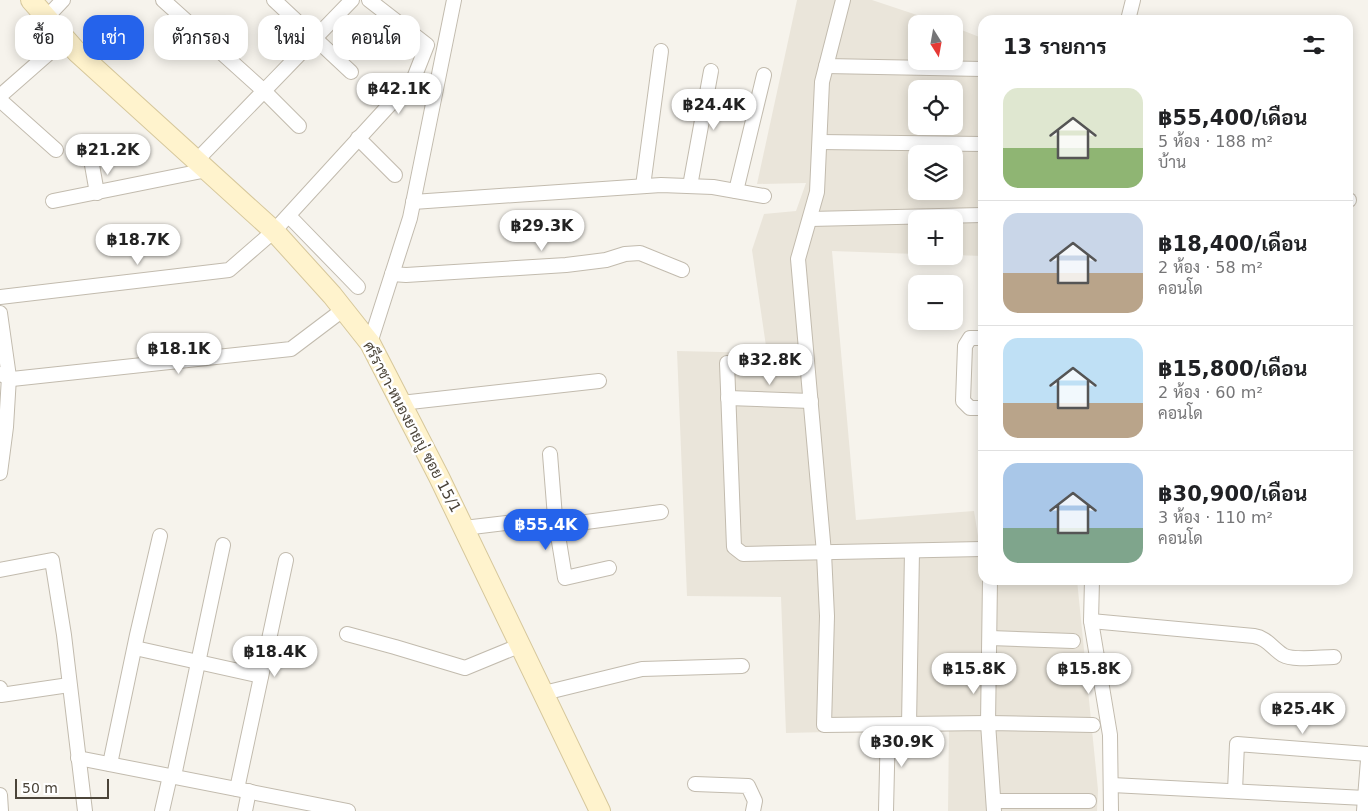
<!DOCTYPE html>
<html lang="th">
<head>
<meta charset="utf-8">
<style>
  :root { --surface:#fff; --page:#f2f2f2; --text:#202124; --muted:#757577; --line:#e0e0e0; --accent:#2563eb }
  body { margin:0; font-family:"DejaVu Sans",Sarabun,sans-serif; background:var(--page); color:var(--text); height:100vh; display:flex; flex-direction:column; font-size:19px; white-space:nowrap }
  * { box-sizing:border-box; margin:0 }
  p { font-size:16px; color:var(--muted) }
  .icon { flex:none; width:28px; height:28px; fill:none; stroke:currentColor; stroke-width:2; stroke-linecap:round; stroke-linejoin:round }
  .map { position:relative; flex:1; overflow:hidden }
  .panel { position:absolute; left:978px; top:15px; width:375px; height:570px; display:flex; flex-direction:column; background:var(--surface); border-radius:15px; box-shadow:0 2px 12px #0003 }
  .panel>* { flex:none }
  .top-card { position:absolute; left:15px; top:15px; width:475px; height:45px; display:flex; gap:10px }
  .needle { width:32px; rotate:169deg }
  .tools { position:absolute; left:908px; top:15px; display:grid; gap:10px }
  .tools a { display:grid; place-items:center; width:55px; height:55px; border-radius:10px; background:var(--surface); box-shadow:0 2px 12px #0003; font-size:25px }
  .scale { position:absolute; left:15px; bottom:12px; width:94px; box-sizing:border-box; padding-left:5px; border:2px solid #4b4439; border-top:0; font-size:14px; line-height:18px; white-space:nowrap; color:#4b4439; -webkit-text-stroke:4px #fff; paint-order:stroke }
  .price { position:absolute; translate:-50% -42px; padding:0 11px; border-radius:18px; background:#fff; color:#222; font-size:16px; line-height:32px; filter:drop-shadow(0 1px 2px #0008) }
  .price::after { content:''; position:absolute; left:50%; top:30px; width:15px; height:11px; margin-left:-8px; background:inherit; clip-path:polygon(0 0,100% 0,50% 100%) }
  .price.selected { background:var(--accent); color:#fff }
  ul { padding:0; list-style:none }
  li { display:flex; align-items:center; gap:15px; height:125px; padding:0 25px }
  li+li { border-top:1px solid var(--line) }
  li span { display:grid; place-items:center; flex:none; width:140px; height:100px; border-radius:15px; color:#555 }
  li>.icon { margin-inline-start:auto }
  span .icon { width:60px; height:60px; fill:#fffc; stroke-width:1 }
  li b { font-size:21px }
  h2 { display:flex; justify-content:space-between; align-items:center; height:60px; padding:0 25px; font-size:21px }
  .tag { padding:0 18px; border-radius:15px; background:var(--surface); box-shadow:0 2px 12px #0003; font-size:18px; line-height:45px }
  .tag.selected { background:var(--accent); color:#fff }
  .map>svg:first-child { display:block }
</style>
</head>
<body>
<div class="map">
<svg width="1368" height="811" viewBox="0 0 1368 811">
  <rect width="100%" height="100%" fill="#f6f3ec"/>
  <path fill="#eae5da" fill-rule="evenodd" d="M797,0H872L944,24H916V61H954V27L982,38V256L954,255V219H916V254L832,251L856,520L974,511L979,542H982V580H1077L1098,790L1097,811H948L949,729L786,733L781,597L687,596L677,351L767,353L752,250L764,214L796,211L806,183L757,184ZM916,89H954V126H916ZM916,154H954V191H916Z"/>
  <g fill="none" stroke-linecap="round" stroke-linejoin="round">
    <g stroke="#c2bbae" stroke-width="16">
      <g id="street">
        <path d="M163,0L264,91L299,126"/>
        <path d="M274,0L351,72"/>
        <path d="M843,0L822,82L817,192L798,259L824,553L827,616L824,725L988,723L1093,725"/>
        <path d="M46,18L63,0"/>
        <path d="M1128,20L1133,0"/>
        <path d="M826,66L982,69"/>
        <path d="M0,96L65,39"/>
        <path d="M0,100L56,150"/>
        <path d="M358,138L395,175"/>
        <path d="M820,142L982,144"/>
        <path d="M197,160L352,0"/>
        <path d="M92,165L97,193"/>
        <path d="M643,186L661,51"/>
        <path d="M690,186L711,71"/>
        <path d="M736,191L764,75"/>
        <path d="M1348,200H1349"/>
        <path d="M53,201L207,170"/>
        <path d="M413,202L661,185L713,187L764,196"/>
        <path d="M289,216L358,287"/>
        <path d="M810,219L982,215"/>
        <path d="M392,274L406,275L566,265L606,260L625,254L640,253L682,270"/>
        <path d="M0,297L229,270L274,231L414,78L427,45L369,0"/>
        <path d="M0,313L9,377L6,427L0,473"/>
        <path d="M982,338H970L965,346L963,401L970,408H982"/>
        <path d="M370,343L410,218L454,0"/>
        <path d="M727,363L734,547L743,554L982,549"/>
        <path d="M0,374L12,379L291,349L344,309"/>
        <path d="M728,398L811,401"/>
        <path d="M401,403L599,381"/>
        <path d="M550,454L555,517L565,578L609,568"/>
        <path d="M556,526L661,512"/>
        <path d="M464,528L555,517"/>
        <path d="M0,570L52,560L64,635L85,811"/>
        <path d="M990,580L988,723L994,811"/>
        <path d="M1092,580L1091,621L1110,735L1111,811"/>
        <path d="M1091,621L1254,636C1267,638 1272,648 1283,655C1293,661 1321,657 1334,657"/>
        <path d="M347,634L395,647L465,668L521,645"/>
        <path d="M990,638L1073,641"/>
        <path d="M135,648L261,676"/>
        <path d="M0,688L1,695L69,685"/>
        <path d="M544,693L642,669L742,666"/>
        <path d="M909,725L912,551"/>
        <path d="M78,758L348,811"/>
        <path d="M110,764L137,635L160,536"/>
        <path d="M174,776L223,545"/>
        <path d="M695,784L748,786L755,801L753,811"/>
        <path d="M1112,785L1365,798"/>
        <path d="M237,789L286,560"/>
        <path d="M1235,791L1237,744L1368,754"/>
        <path d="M0,795L1,811"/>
        <path d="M994,801H1089"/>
        <path d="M162,811L170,776"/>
        <path d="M245,811L249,791"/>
        <path d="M886,811L888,725"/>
        <path d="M1364,811L1368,760"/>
      </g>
    </g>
    <g stroke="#d6c79b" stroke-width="22">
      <path id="secondary" d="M31,0L77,52L274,231L332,295L370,343L439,477L600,811"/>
    </g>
    <use href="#street" stroke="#fff" stroke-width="14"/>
    <use href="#secondary" stroke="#fff3cd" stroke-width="20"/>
  </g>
  <g text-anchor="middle" stroke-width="5" stroke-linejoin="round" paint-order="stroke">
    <g font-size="15" fill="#4b4439" stroke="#fff">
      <text transform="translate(412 427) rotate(62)" y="5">ศรีราชา-หนองยายบู่ ซอย 15/1</text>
    </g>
  </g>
</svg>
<div class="tools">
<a><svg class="needle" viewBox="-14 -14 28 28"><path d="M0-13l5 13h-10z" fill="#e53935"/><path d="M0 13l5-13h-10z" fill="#757577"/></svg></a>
<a><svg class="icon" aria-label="locate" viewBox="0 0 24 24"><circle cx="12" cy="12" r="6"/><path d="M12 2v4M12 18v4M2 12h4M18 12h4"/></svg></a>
<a><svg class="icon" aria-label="layers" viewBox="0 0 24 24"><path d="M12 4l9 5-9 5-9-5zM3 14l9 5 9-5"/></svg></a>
<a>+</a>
<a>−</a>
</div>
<div class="scale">50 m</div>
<b class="price" style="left:399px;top:115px">฿42.1K</b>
<b class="price" style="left:714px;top:131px">฿24.4K</b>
<b class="price" style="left:108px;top:176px">฿21.2K</b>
<b class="price" style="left:542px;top:252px">฿29.3K</b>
<b class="price" style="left:138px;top:266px">฿18.7K</b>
<b class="price" style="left:179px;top:375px">฿18.1K</b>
<b class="price" style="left:770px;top:386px">฿32.8K</b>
<b class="price selected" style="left:546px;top:551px">฿55.4K</b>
<b class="price" style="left:275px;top:678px">฿18.4K</b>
<b class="price" style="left:974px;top:695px">฿15.8K</b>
<b class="price" style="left:1089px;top:695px">฿15.8K</b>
<b class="price" style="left:1303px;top:735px">฿25.4K</b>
<b class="price" style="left:902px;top:768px">฿30.9K</b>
<div class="top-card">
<a class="tag">ซื้อ</a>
<a class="tag selected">เช่า</a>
<a class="tag">ตัวกรอง</a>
<a class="tag">ใหม่</a>
<a class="tag">คอนโด</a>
</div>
<section class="panel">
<h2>13 รายการ<svg class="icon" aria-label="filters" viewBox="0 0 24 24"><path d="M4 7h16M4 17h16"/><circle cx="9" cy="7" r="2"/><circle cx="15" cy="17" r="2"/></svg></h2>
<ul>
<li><span style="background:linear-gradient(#dfe7d0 60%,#8fb573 0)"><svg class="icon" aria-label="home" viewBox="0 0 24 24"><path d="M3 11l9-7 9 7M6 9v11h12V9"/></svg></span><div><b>฿55,400/เดือน</b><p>5 ห้อง · 188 m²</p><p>บ้าน</p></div></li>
<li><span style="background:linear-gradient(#c9d6e8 60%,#b9a48a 0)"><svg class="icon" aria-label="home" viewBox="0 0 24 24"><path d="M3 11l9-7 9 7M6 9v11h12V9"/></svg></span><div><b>฿18,400/เดือน</b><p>2 ห้อง · 58 m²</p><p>คอนโด</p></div></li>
<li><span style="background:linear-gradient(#bfe0f5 65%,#b9a48a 0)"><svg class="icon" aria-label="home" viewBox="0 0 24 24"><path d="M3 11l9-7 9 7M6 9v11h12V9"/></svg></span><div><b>฿15,800/เดือน</b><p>2 ห้อง · 60 m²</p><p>คอนโด</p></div></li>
<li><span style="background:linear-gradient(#a9c7e8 65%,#7fa58c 0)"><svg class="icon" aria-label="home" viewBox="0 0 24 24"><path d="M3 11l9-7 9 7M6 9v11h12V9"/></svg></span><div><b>฿30,900/เดือน</b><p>3 ห้อง · 110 m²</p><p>คอนโด</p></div></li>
</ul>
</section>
</div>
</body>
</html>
